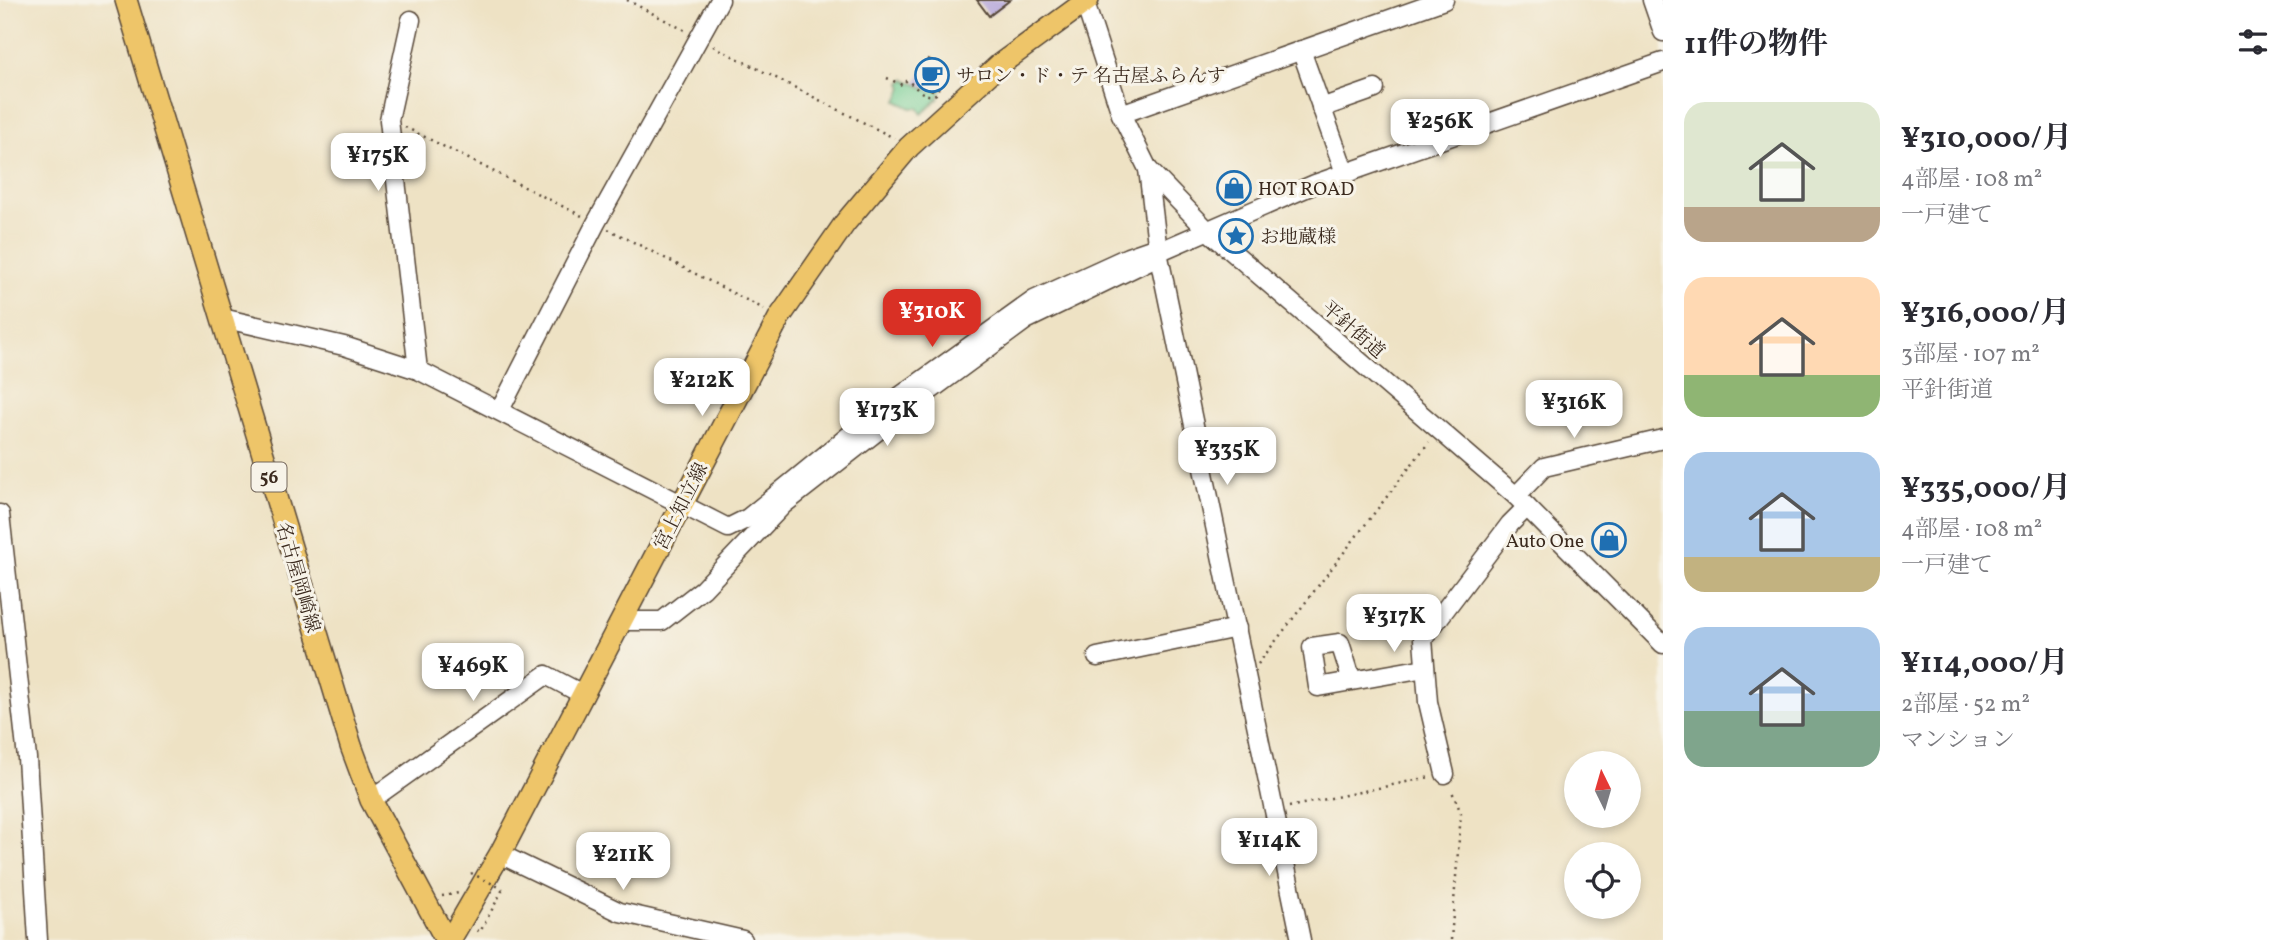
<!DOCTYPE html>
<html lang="ja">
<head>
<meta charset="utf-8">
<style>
  :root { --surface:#fff; --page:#f2f2f3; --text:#2b2b33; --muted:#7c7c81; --accent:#d93025 }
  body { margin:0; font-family:Vollkorn,"Noto Serif JP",serif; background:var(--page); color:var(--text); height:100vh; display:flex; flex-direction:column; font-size:26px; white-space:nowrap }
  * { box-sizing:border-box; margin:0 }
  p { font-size:23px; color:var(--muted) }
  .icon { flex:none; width:38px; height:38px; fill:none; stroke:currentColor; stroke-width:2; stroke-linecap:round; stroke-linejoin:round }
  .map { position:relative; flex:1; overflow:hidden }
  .details { display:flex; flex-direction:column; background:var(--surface); width:630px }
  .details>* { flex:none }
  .needle { width:46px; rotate:355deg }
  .tools { position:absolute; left:1564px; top:751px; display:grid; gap:14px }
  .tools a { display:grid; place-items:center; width:77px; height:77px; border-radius:50%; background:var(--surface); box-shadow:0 4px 10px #0003; font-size:35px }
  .price { position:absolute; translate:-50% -60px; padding:0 16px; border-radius:14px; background:#fff; color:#222; font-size:23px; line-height:46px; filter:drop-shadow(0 2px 4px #0008) }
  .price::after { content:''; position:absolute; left:50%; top:42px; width:21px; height:16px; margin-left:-10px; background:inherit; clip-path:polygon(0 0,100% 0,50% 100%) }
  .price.current { background:var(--accent); color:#fff }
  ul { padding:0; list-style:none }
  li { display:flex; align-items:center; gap:21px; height:175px; padding:0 21px }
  li span { display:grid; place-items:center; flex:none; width:196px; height:140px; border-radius:21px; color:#555 }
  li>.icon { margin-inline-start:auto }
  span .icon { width:84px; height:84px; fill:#fffc; stroke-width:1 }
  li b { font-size:30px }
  h2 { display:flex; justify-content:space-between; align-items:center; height:84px; padding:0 21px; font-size:30px }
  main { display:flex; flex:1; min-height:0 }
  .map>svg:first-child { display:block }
</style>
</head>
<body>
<main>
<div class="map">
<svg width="1663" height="940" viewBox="0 0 1663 940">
  <rect width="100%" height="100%" fill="#f7f3e8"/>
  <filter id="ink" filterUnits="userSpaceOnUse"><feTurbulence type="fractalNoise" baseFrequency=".0143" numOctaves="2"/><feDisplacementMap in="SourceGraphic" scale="14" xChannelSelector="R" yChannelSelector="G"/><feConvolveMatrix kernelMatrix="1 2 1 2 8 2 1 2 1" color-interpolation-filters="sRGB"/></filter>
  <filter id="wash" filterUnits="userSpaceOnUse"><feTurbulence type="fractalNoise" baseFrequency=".00686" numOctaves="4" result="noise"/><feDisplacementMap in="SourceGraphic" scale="28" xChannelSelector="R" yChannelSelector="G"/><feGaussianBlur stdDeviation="1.57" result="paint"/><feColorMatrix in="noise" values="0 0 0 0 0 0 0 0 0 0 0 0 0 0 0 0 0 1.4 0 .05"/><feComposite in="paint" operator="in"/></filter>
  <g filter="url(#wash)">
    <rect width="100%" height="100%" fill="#eee2c4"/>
    <path fill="#76ce94" stroke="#587c59" stroke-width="2" d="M905,79L931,91L940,83L943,85L938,99L922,114L918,108H911L897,101L903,88L901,83Z"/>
    <g id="blocks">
      <g fill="#b6a7da">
        <path d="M977,0H1010L989,16Z"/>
        <path d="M928,59L945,67L942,74L946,76L932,90L916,82Z"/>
      </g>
    </g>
  </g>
  <g filter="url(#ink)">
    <use href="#blocks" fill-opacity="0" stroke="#564637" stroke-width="2"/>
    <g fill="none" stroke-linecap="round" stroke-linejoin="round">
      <g stroke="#564637" stroke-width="21">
        <g id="minor">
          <path d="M1084,0L1121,114L1148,169L1207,230L1516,496L1663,644"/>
          <path d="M1652,0L1663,32"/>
          <path d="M411,20L389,120L418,370"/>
          <path d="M1301,50L1345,173"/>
          <path d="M1321,108L1375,89"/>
          <path d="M1121,114L1444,0"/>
          <path d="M1148,169L1158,252L1301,940"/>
          <path d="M222,318L344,346L418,370L728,528L748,518L878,412L1034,300L1128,257L1151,249L1158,252L1315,184L1663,62"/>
          <path d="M500,410L596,223L720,0"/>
          <path d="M1516,496L1544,467L1663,439"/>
          <path d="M0,514L27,758L38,940"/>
          <path d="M622,621H662L703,589L783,505L916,401L1026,320L1148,261L1155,255"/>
          <path d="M1097,657L1237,628"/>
          <path d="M1352,681L1340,643L1312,647L1318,687L1425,668"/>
          <path d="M1445,774L1428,702L1423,639L1510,524L1527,507"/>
          <path d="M371,800L546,675L584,695"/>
          <path d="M500,854L620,912L743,940"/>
        </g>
      </g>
      <g stroke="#564637" stroke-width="24">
        <g id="major">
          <path d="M126,0L351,746L371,800L446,940"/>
          <path d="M450,940L500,854L779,318L845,223L909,147L999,65L1088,0"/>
        </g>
      </g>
      <g stroke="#564637" stroke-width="2.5" stroke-dasharray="2 5" stroke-linecap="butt">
        <path d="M627,0L686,31"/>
        <path d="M713,46L894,138"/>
        <path d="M887,78L902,85L907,80C916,87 924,99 936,94L942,79"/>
        <path d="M405,127L584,217"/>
        <path d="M608,229L764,309"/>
        <path d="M1258,664L1429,442"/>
        <path d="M1289,807L1430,777"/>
        <path d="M442,896L459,893"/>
        <path d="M477,930L480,932L503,889"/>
        <path d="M1451,940L1461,813L1451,789"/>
      </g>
      <use href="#minor" stroke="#fff" stroke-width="18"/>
      <use href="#major" stroke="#eec569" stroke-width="21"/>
      <path stroke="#564637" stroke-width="2.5" stroke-dasharray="2 5" stroke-linecap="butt" d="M471,873L503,889"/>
    </g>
  </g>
  <defs>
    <g id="cafe-ring" transform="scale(1.75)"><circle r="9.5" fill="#f7f3e8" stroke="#1f6fb2" stroke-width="1.5"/><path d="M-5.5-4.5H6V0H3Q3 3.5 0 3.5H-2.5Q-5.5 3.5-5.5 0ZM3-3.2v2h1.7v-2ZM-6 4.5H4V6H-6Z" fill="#1f6fb2"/></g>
    <g id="shop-ring" transform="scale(1.75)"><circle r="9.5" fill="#f7f3e8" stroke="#1f6fb2" stroke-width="1.5"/><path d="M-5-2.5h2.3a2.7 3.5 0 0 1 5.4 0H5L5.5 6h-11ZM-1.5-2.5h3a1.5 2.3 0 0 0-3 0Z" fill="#1f6fb2"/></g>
    <g id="sight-ring" transform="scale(1.75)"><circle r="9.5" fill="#f7f3e8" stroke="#1f6fb2" stroke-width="1.5"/><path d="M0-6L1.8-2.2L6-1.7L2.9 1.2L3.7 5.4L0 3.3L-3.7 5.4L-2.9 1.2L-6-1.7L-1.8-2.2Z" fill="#1f6fb2"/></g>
  </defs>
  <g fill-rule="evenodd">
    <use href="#cafe-ring" x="932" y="75"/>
    <use href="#shop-ring" x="1234" y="188"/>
    <use href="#sight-ring" x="1236" y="236"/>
    <use href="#shop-ring" x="1609" y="540"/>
  </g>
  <g text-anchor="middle" stroke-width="6" stroke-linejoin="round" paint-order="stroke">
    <rect fill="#f7f3e8" stroke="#73665b" stroke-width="2" x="251.5" y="462.5" width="35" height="29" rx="5"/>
    <g font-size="18" font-weight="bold" fill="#3b2a1e">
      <text x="269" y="483">56</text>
    </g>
    <g font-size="19" fill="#3b2a1e" stroke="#f7f3e8" text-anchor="start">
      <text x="956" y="82">サロン・ド・テ 名古屋ふらんす</text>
      <text x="1258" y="195">HOT ROAD</text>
      <text x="1260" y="243">お地蔵様</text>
      <text x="1584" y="547" text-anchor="end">Auto One</text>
    </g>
    <g font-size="19" fill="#3b2a1e" stroke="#f7f3e8">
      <text transform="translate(1354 329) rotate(41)" y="7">平針街道</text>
      <text transform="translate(680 506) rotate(-63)" y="7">宮上知立線</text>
      <text transform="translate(299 577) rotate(74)" y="7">名古屋岡崎線</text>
    </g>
  </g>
</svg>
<div class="tools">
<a><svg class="needle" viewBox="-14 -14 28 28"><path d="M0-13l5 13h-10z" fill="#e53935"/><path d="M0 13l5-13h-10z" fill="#7c7c81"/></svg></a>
<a><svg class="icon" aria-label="locate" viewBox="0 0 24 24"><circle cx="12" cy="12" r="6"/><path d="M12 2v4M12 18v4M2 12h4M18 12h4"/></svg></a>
</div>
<b class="price" style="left:1440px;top:159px">¥256K</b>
<b class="price" style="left:378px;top:193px">¥175K</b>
<b class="price current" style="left:932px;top:349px">¥310K</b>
<b class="price" style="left:702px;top:418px">¥212K</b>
<b class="price" style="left:1574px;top:440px">¥316K</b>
<b class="price" style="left:887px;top:448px">¥173K</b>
<b class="price" style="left:1227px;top:487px">¥335K</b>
<b class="price" style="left:1394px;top:654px">¥317K</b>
<b class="price" style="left:473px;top:703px">¥469K</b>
<b class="price" style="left:1269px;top:878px">¥114K</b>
<b class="price" style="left:623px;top:892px">¥211K</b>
</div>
<section class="details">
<h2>11件の物件<svg class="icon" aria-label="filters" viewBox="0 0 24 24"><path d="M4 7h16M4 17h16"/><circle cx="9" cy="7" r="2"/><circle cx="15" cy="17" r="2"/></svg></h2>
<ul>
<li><span style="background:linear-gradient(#dfe7d0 75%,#b9a48a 0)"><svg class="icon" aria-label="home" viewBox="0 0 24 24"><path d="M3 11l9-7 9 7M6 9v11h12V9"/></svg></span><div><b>¥310,000/月</b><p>4部屋 · 108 m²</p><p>一戸建て</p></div></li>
<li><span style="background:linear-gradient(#ffd9b3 70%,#8fb573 0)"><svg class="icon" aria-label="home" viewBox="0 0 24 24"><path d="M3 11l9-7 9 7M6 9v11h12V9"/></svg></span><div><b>¥316,000/月</b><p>3部屋 · 107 m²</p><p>平針街道</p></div></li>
<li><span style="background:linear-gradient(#a9c7e8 75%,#c2b280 0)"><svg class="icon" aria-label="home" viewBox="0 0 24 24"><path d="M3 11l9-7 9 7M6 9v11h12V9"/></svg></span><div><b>¥335,000/月</b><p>4部屋 · 108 m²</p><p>一戸建て</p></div></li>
<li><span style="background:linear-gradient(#a9c7e8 60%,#7fa58c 0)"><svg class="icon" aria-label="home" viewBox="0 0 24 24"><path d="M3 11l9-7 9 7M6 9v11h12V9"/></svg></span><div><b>¥114,000/月</b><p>2部屋 · 52 m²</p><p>マンション</p></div></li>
</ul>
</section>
</main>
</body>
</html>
